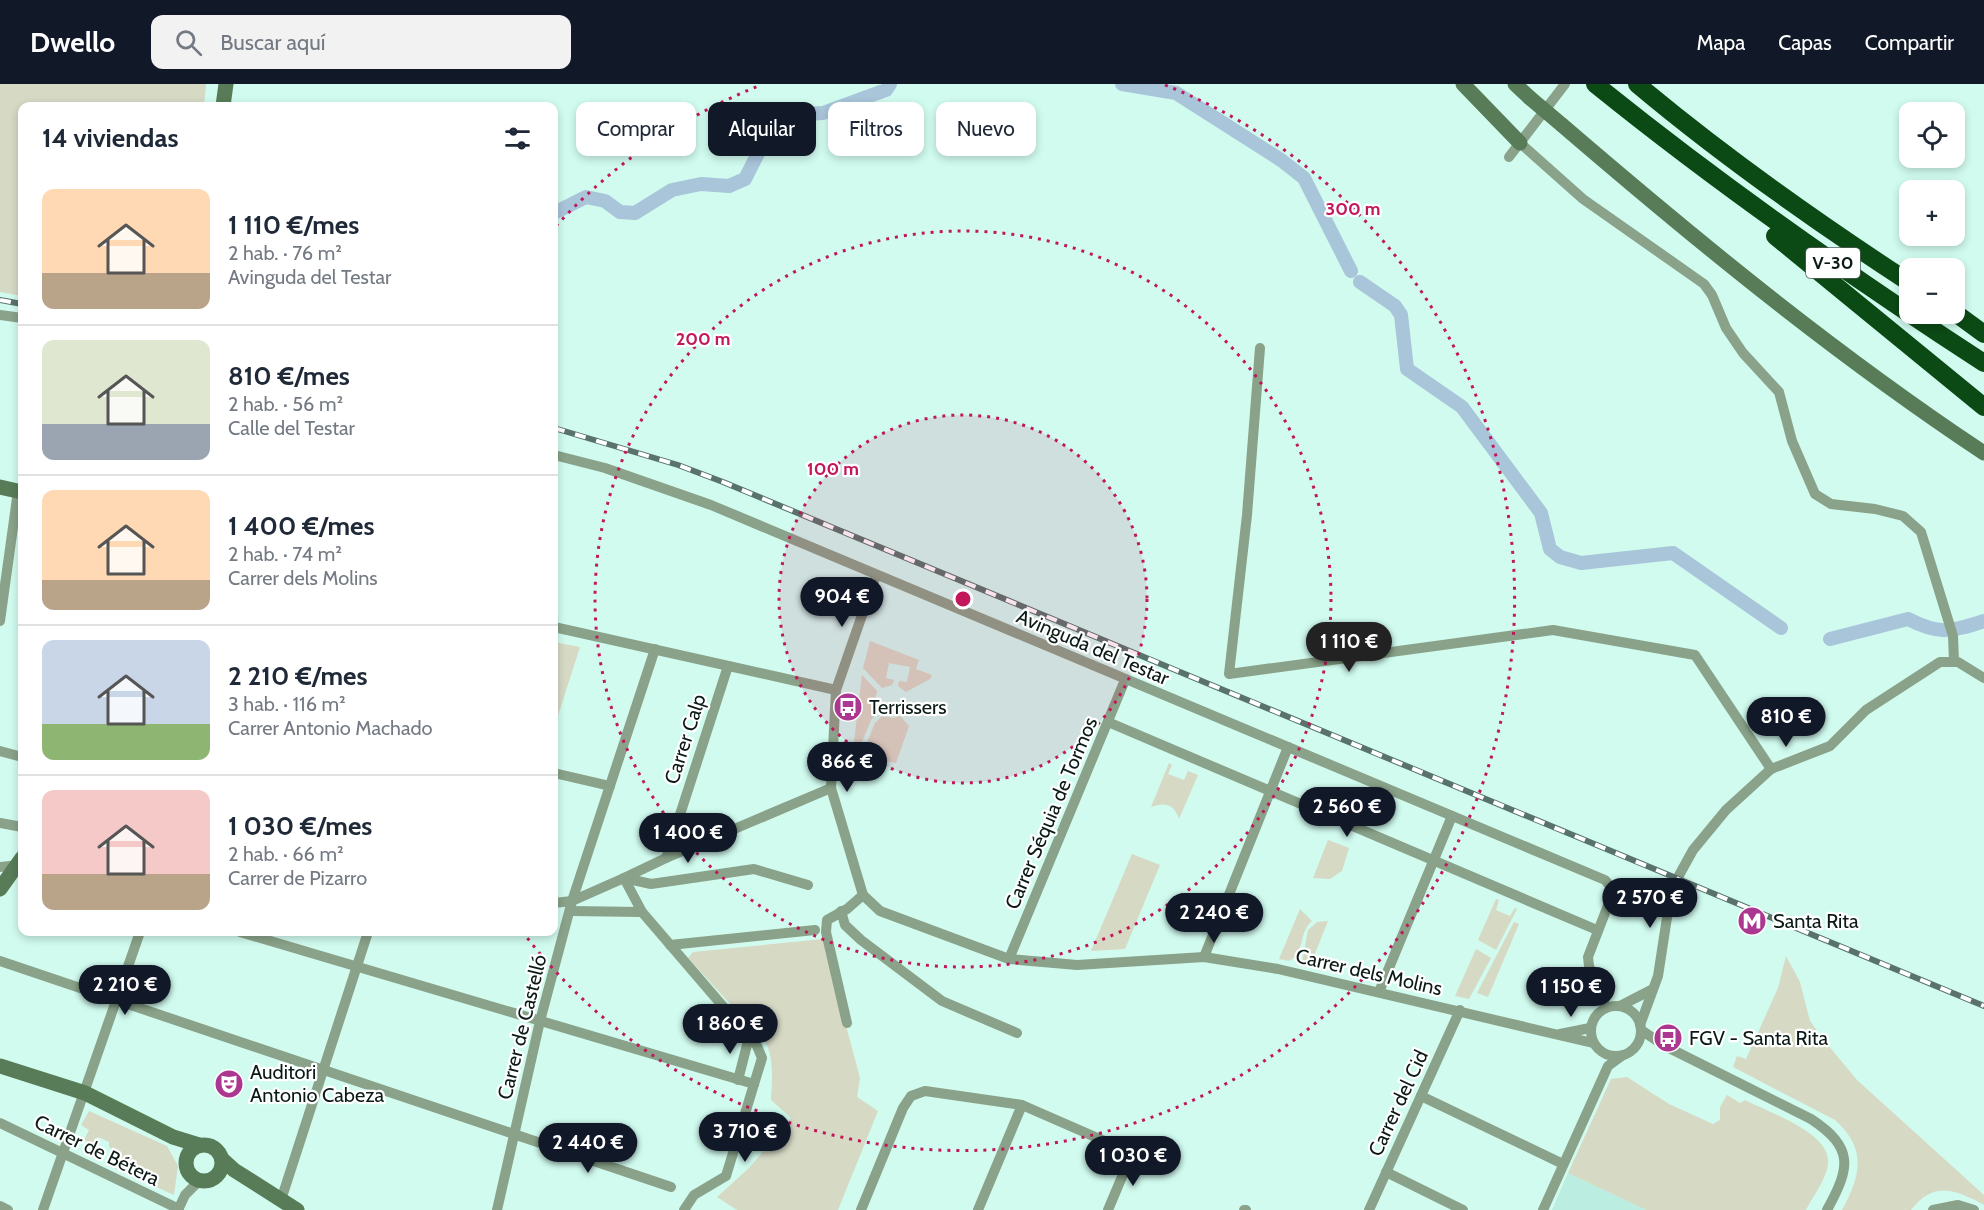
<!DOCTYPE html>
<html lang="es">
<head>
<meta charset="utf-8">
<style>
  :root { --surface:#fff; --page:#f2f2f3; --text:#1f2937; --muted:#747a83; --line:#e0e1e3; --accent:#111827 }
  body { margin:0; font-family:Cabin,sans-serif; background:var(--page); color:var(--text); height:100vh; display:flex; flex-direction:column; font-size:22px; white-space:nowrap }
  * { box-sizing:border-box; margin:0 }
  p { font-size:20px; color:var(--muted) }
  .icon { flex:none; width:33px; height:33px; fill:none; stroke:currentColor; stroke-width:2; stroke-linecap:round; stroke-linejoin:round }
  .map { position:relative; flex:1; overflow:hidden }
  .sheet { position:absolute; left:18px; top:18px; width:540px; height:834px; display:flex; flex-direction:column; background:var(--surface); border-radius:12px; box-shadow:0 3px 9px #0003 }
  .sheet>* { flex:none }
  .hud { position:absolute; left:576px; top:18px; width:570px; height:54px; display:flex; gap:12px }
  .tools { position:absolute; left:1899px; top:18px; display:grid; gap:12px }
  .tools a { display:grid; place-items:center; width:66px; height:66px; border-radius:12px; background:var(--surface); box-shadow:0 3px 9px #0003; font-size:30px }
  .price { position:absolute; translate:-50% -51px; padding:0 14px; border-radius:21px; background:var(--accent); color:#fff; font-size:20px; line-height:39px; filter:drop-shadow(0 2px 3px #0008) }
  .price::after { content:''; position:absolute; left:50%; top:36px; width:18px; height:14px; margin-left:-9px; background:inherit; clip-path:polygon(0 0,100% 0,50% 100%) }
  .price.current { background:#222; color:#fff }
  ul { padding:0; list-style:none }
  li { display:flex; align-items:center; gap:18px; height:150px; padding:0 24px }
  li+li { border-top:2px solid var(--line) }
  li span { display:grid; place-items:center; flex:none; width:168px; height:120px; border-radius:12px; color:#555 }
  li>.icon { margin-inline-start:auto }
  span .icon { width:72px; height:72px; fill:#fffc; stroke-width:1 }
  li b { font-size:26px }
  h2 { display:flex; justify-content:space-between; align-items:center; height:72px; padding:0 24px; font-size:26px }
  .pill { padding:0 21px; border-radius:12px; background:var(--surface); box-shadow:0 3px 9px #0003; font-size:21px; line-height:54px }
  .pill.current { background:var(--accent); color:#fff }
  header { display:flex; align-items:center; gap:36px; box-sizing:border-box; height:84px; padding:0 30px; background:var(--accent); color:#fff }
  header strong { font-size:28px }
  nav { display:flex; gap:33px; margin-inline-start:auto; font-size:21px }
  .search { width:420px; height:54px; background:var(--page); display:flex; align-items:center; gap:15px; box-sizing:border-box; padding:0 21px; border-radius:12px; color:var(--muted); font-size:22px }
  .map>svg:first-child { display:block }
</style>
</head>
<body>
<header>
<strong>Dwello</strong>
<div class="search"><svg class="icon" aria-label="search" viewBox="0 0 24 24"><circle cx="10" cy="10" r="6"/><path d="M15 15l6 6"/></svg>Buscar aquí</div>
<nav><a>Mapa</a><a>Capas</a><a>Compartir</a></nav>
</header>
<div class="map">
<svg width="1984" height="1126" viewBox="0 0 1984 1126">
  <rect width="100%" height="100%" fill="#d1fbef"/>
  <path fill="#bbeee1" d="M1568,1089L1646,1126H1552Z"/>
  <g fill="#d6d9c4">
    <path d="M0,0H206L204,22H22V212L0,208Z"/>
    <path d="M870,557L919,576L916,585L932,591L930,595L906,608L898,602L899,597L907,598L910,583L889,579L886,594L894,596L892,601L882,604L863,584Z"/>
    <path d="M554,558L580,563L554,644Z"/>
    <path d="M862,591L877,607L875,619L878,628L871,636L855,675L852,674Z"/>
    <path d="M899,631L909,642L896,679L861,673L875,639L882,632L894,634Z"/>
    <path d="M1169,679L1172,681L1168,690L1184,696L1188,687L1198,691L1179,735C1174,720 1165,718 1151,723Z"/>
    <path d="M1328,756L1349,764L1342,787L1330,795L1313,794Z"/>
    <path d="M1132,770L1160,781L1125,865L1091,867Z"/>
    <path d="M1496,815L1499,816L1496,826L1510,832L1515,824L1517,825L1496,866L1478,856Z"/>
    <path d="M1300,825L1312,837C1298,849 1306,868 1289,877L1279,875Z"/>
    <path d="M1328,837L1310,882L1302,879L1308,846L1317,838Z"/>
    <path d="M1514,838L1519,840L1488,913L1477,909Z"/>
    <path d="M823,855L860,994L857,1013L878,1027L838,1126H737L717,1113L749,1084L791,1034L771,1016C772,997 774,976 766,959L688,874L693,868Z"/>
    <path d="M1476,865L1491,874L1469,915L1455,912Z"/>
    <path d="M1786,872L1800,898L1810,937L1823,955L1857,996L1984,1111V1121C1956,1106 1934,1096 1911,1126H1842C1861,1091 1867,1065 1835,1036L1733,983L1737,972L1746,975L1778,904Z"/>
    <path d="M1627,993L1669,1020L1713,1040L1720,1036V1023L1727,1011L1740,1019L1745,1016C1768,1028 1827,1048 1828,1076C1829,1092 1813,1112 1806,1126H1646L1568,1089L1611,995Z"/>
    <path d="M89,1027L167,1062L178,1082L174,1111L110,1082L115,1068L109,1063V1058L98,1053L93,1059L84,1056L89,1046L81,1041Z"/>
  </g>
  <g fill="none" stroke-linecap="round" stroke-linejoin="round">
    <g stroke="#a9c5da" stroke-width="14">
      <path d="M1122,0L1176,9L1281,76L1304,94L1351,187"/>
      <path d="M554,129L586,113L605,117L620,128L635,129L672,106L701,100L729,102L745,95L772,42L789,31L823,29L886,6L890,0"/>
      <path d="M1360,198L1395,222L1401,231L1407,285L1462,323L1541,429L1550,465L1560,473L1581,479L1673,469L1781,544"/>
      <path d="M1830,555L1908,535C1939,551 1951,548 1984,537"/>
    </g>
    <g stroke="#89a289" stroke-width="10">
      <path d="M1520,59L1583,115L1704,200L1712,211L1726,244L1743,269L1779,308L1792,357L1815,410L1831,420L1875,425L1903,432L1921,448L1953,552L1954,577"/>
      <path d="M1509,73L1565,0"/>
      <path d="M0,231L22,234"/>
      <path d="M1260,264L1247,431L1229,590L1553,546L1695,571L1771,685"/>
      <path d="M554,371L605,384L711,421L1605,796L1611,803L1612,811L1588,873L1589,882L1606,923"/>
      <path d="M876,491L836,606L831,704L863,811L880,827L1009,875L1077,881L1204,873L1278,885L1593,959"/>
      <path d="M0,537L18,407"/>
      <path d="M554,543L836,606"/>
      <path d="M1108,638L1597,846"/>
      <path d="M0,667L22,673"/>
      <path d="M554,689L610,702"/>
      <path d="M0,739L22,743"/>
      <path d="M666,774L728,582"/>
      <path d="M0,783L19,781"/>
      <path d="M554,819L572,817L624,794L651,800L754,785L808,801"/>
      <path d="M570,827L642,828"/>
      <path d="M841,827L845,841L861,856L942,917L1017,949"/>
      <path d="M240,848L754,1000"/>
      <path d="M670,861L815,846"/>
      <path d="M1204,873L1288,663"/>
      <path d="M1009,875L1125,596"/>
      <path d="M0,877L671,1103"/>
      <path d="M1379,908L1452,732"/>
      <circle cx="1616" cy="947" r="25"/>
      <path d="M1620,922L1651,906"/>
      <path d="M847,939L826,848L827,836L847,825L863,811"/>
      <path d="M1640,941L1658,892L1670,814L1677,795L1693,766L1726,726L1771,685L1830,662L1866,626L1940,578H1958L1984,594"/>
      <path d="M1641,946L1665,962L1811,1035C1855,1064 1850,1084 1827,1126"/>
      <path d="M1560,950L1590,944"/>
      <path d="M738,996L749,953"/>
      <path d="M1421,1012L1563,1080"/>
      <path d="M0,1039L179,1125"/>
      <path d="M1386,1088L1463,1126"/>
      <path d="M281,1116L368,848"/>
      <path d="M0,1122L8,1126"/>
      <path d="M43,1126L140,848"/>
      <path d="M178,1126L185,1111L200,1096"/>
      <path d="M497,1126L540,937L572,817L655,565"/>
      <path d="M684,1126L694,1111L726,1092L762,974L757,962L642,828L624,794L666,774L831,704"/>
      <path d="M861,1126L903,1024L911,1012L925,1007L1022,1021L1132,1069L1108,1126"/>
      <path d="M978,1126L1022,1021"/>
      <path d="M1244,1126H1246"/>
      <path d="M1369,1126L1460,926"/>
      <path d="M1543,1126L1608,982L1623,971"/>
      <path d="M1933,1126L1958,1121L1974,1126"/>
    </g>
    <g stroke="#577c57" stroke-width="15">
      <path d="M1463,0L1520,59"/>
      <path d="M1515,0L1530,14"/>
      <path d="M223,22L226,0"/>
      <path d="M1562,41C1697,157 1835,270 1984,369"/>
      <path d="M0,403L22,408"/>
      <path d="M0,805L22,774"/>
      <path d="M0,982L85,1009L173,1053L199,1061"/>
      <circle cx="204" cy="1079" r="18"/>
      <path d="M222,1075L234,1086L297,1126"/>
    </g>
    <g stroke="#0c4a15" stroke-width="18">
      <path d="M1595,0C1720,101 1850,192 1984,279"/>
      <path d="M1637,0C1724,73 1815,137 1910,199"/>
      <path d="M1775,152L1984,323"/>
      <path d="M1954,228L1984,250"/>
    </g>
    <g stroke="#59736c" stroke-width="6">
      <g id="rail">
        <path d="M0,216L22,220"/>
        <path d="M554,344L678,381L723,398L1984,922"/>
      </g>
    </g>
    <use href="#rail" stroke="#fff" stroke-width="4" stroke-dasharray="11" stroke-linecap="butt"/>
    <path stroke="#577c57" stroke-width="15" d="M1530,14L1562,41"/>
  </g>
  <circle cx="963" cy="515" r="184" fill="#c2185b" fill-opacity=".12"/>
  <g fill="none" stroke="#c2185b" stroke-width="3" stroke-dasharray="3 6">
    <circle cx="963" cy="515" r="184"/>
    <circle cx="963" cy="515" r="368"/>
    <path d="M556 142A552 552 0 0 1 761 1M1165 1A552 552 0 1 1 525 851"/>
  </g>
  <defs>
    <g id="bus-disc" transform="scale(1.5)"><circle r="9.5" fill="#ab3790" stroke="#fff"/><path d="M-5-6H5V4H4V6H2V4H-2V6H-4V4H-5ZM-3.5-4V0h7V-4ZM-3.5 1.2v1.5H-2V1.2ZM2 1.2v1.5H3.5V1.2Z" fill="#fff"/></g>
    <g id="metro-disc" transform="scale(1.5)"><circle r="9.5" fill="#ab3790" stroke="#fff"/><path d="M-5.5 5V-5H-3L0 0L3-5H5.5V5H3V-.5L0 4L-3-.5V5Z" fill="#fff"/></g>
    <g id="theatre-disc" transform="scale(1.5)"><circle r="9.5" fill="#ab3790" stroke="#fff"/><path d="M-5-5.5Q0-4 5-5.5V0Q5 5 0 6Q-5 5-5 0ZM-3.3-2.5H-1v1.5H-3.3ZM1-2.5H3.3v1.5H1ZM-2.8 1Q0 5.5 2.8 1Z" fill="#fff"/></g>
  </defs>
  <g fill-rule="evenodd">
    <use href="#bus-disc" x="848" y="623"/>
    <use href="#metro-disc" x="1752" y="837"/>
    <use href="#bus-disc" x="1668" y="954"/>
    <use href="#theatre-disc" x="229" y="1000"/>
  </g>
  <g text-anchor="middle" stroke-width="4.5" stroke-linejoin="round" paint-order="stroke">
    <rect fill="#fff" stroke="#545f5c" stroke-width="1.5" x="1806" y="164" width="54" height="30" rx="4.5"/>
    <g font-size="18" font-weight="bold" fill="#0a1a16">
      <text x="1833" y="185">V-30</text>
    </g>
    <g font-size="20" fill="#0a1a16" stroke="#fff">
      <text transform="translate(1093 563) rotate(23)" y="7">Avinguda del Testar</text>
      <text transform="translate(685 655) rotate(-72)" y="7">Carrer Calp</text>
      <text transform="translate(1051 729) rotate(-67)" y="7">Carrer Séquia de Tormos</text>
      <text transform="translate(1369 888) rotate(13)" y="7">Carrer dels Molins</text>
      <text transform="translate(522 943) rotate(-76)" y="7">Carrer de Castelló</text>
      <text transform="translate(1398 1019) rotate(-65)" y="7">Carrer del Cid</text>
      <text transform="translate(97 1066) rotate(26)" y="7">Carrer de Bétera</text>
    </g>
    <g font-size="20" fill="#0a1a16" stroke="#fff" text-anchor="start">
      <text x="869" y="630">Terrissers</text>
      <text x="1773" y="844">Santa Rita</text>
      <text x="1689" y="961">FGV - Santa Rita</text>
      <text x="250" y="995">Auditori<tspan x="250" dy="23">Antonio Cabeza</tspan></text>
    </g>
  </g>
  <circle cx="963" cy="515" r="9" fill="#c2185b" stroke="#fff" stroke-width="3"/>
  <g font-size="18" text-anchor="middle" font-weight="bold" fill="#c2185b" stroke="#fff" stroke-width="4.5" stroke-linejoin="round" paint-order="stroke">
    <text x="1353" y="131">300 m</text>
    <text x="703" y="261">200 m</text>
    <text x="833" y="391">100 m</text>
  </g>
</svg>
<div class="tools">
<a><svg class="icon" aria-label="locate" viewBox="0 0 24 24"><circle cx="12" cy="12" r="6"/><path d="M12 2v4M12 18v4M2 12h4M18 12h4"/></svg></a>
<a>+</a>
<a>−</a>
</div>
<b class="price" style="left:842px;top:544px">904 €</b>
<b class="price current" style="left:1349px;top:589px">1 110 €</b>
<b class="price" style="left:1786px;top:664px">810 €</b>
<b class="price" style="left:847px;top:709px">866 €</b>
<b class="price" style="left:1347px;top:754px">2 560 €</b>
<b class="price" style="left:688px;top:780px">1 400 €</b>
<b class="price" style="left:1650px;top:845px">2 570 €</b>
<b class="price" style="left:1214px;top:860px">2 240 €</b>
<b class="price" style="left:125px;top:932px">2 210 €</b>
<b class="price" style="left:1571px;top:934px">1 150 €</b>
<b class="price" style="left:730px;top:971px">1 860 €</b>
<b class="price" style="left:745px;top:1079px">3 710 €</b>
<b class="price" style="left:588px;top:1090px">2 440 €</b>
<b class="price" style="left:1133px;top:1103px">1 030 €</b>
<div class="hud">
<a class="pill">Comprar</a>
<a class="pill current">Alquilar</a>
<a class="pill">Filtros</a>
<a class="pill">Nuevo</a>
</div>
<section class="sheet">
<h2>14 viviendas<svg class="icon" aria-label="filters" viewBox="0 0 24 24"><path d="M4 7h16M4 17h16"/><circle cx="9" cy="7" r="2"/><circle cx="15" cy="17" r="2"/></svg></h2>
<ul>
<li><span style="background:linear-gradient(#ffd9b3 70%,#b9a48a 0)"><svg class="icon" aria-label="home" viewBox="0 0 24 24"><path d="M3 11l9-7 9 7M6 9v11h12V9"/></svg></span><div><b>1 110 €/mes</b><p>2 hab. · 76 m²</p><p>Avinguda del Testar</p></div></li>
<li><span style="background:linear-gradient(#dfe7d0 70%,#9aa5b1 0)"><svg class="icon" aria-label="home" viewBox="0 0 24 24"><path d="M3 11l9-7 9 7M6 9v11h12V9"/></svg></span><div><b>810 €/mes</b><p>2 hab. · 56 m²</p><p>Calle del Testar</p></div></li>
<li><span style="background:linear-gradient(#ffd9b3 75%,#b9a48a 0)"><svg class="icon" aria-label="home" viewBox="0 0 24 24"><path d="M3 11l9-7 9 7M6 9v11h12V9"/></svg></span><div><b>1 400 €/mes</b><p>2 hab. · 74 m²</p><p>Carrer dels Molins</p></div></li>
<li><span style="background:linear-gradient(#c9d6e8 70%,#8fb573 0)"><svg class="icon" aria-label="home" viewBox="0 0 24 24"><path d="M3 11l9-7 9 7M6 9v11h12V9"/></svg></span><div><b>2 210 €/mes</b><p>3 hab. · 116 m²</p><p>Carrer Antonio Machado</p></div></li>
<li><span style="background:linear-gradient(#f6c9c9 70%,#b9a48a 0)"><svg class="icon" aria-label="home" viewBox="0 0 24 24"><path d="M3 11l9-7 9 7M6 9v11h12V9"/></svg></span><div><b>1 030 €/mes</b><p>2 hab. · 66 m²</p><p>Carrer de Pizarro</p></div></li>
</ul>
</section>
</div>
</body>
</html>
